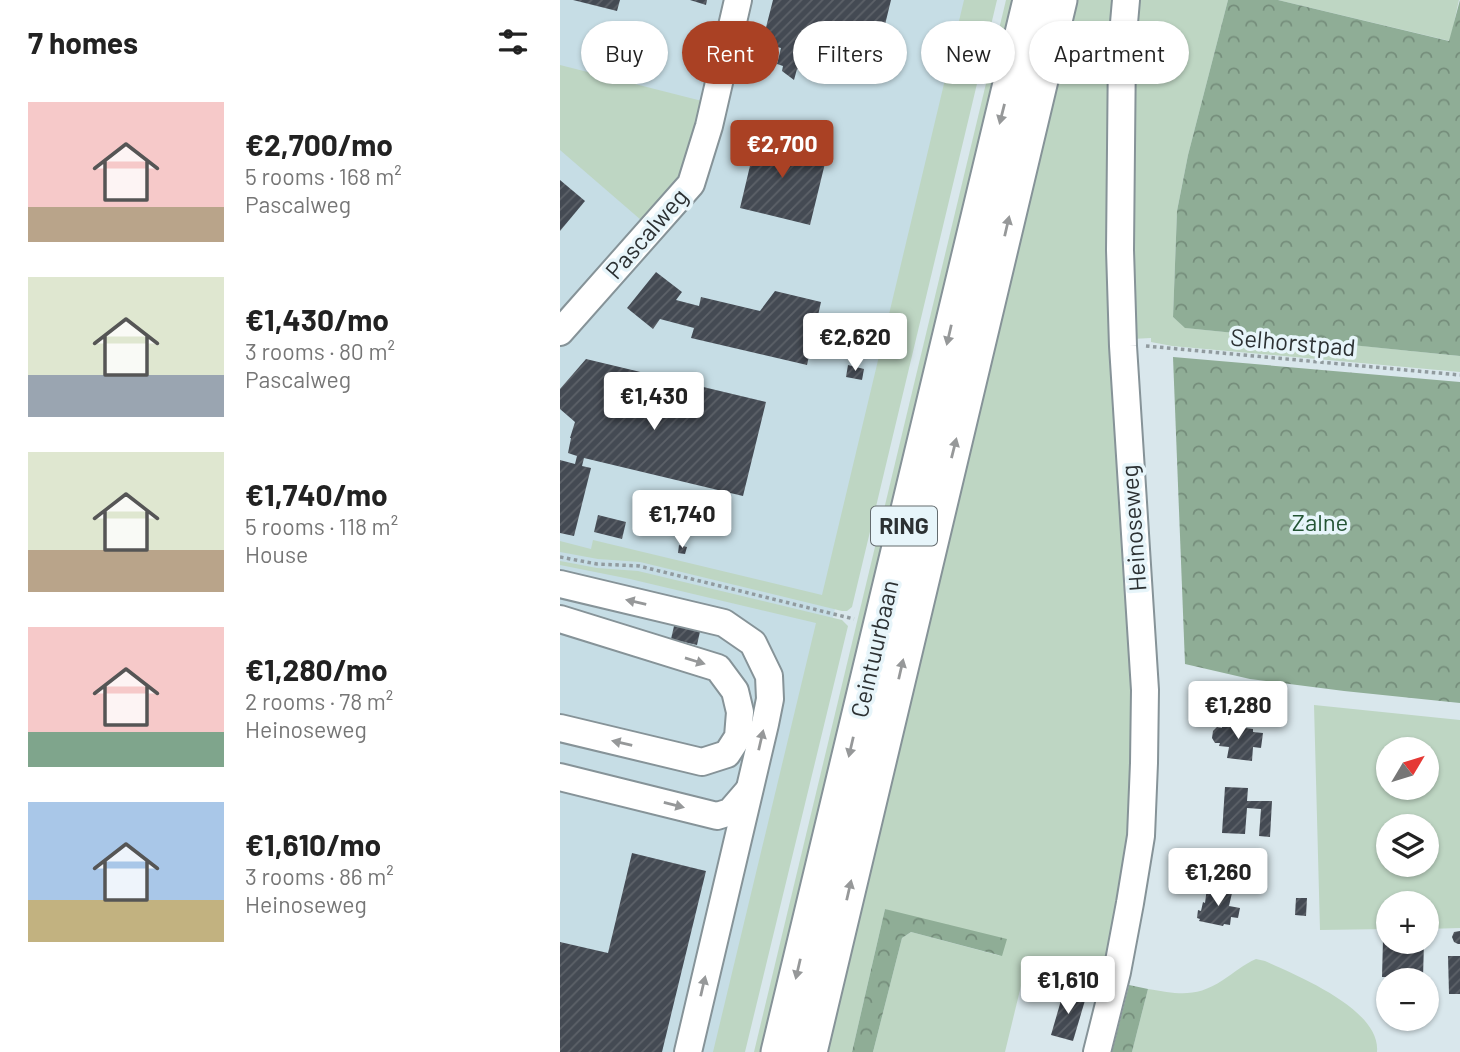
<!DOCTYPE html>
<html lang="en">
<head>
<meta charset="utf-8">
<style>
  :root { --surface:#fff; --page:#f6f6f6; --text:#222; --muted:#767676; --accent:#aa4124 }
  body { margin:0; font-family:Barlow,sans-serif; background:var(--page); color:var(--text); height:100vh; display:flex; flex-direction:column; font-size:26px; white-space:nowrap }
  * { box-sizing:border-box; margin:0 }
  p { font-size:23px; color:var(--muted) }
  .icon { flex:none; width:38px; height:38px; fill:none; stroke:currentColor; stroke-width:2; stroke-linecap:round; stroke-linejoin:round }
  .map { position:relative; flex:1; overflow:hidden }
  .details { display:flex; flex-direction:column; background:var(--surface); width:560px }
  .details>* { flex:none }
  .banner { position:absolute; left:21px; top:21px; width:665px; height:63px; display:flex; gap:14px }
  .needle { width:46px; rotate:52deg }
  .controls { position:absolute; left:816px; top:737px; display:grid; gap:14px }
  .controls a { display:grid; place-items:center; width:63px; height:63px; border-radius:50%; background:var(--surface); box-shadow:0 2px 5px #0004; font-size:35px }
  .price { position:absolute; translate:-50% -60px; padding:0 16px; border-radius:7px; background:#fff; color:#222; font-size:23px; line-height:46px; filter:drop-shadow(0 2px 4px #0008) }
  .price::after { content:''; position:absolute; left:50%; top:42px; width:21px; height:16px; margin-left:-10px; background:inherit; clip-path:polygon(0 0,100% 0,50% 100%) }
  .price.active { background:var(--accent); color:#fff }
  ul { padding:0; list-style:none }
  li { display:flex; align-items:center; gap:21px; height:175px; padding:0 28px }
  li span { display:grid; place-items:center; flex:none; width:196px; height:140px; border-radius:0px; color:#555 }
  li>.icon { margin-inline-start:auto }
  span .icon { width:84px; height:84px; fill:#fffc; stroke-width:1 }
  li b { font-size:30px }
  h2 { display:flex; justify-content:space-between; align-items:center; height:84px; padding:0 28px; font-size:30px }
  .pill { padding:0 24px; border-radius:32px; background:var(--surface); box-shadow:0 2px 5px #0004; font-size:24px; line-height:63px }
  .pill.active { background:var(--accent); color:#fff }
  main { display:flex; flex:1; min-height:0 }
  .map>svg:first-child { display:block }
</style>
</head>
<body>
<main>
<section class="details">
<h2>7 homes<svg class="icon" aria-label="filters" viewBox="0 0 24 24"><path d="M4 7h16M4 17h16"/><circle cx="9" cy="7" r="2"/><circle cx="15" cy="17" r="2"/></svg></h2>
<ul>
<li><span style="background:linear-gradient(#f6c9c9 75%,#b9a48a 0)"><svg class="icon" aria-label="home" viewBox="0 0 24 24"><path d="M3 11l9-7 9 7M6 9v11h12V9"/></svg></span><div><b>€2,700/mo</b><p>5 rooms · 168 m²</p><p>Pascalweg</p></div></li>
<li><span style="background:linear-gradient(#dfe7d0 70%,#9aa5b1 0)"><svg class="icon" aria-label="home" viewBox="0 0 24 24"><path d="M3 11l9-7 9 7M6 9v11h12V9"/></svg></span><div><b>€1,430/mo</b><p>3 rooms · 80 m²</p><p>Pascalweg</p></div></li>
<li><span style="background:linear-gradient(#dfe7d0 70%,#b9a48a 0)"><svg class="icon" aria-label="home" viewBox="0 0 24 24"><path d="M3 11l9-7 9 7M6 9v11h12V9"/></svg></span><div><b>€1,740/mo</b><p>5 rooms · 118 m²</p><p>House</p></div></li>
<li><span style="background:linear-gradient(#f6c9c9 75%,#7fa58c 0)"><svg class="icon" aria-label="home" viewBox="0 0 24 24"><path d="M3 11l9-7 9 7M6 9v11h12V9"/></svg></span><div><b>€1,280/mo</b><p>2 rooms · 78 m²</p><p>Heinoseweg</p></div></li>
<li><span style="background:linear-gradient(#a9c7e8 70%,#c2b280 0)"><svg class="icon" aria-label="home" viewBox="0 0 24 24"><path d="M3 11l9-7 9 7M6 9v11h12V9"/></svg></span><div><b>€1,610/mo</b><p>3 rooms · 86 m²</p><p>Heinoseweg</p></div></li>
</ul>
</section>
<div class="map">
<svg width="900" height="1052" viewBox="0 0 900 1052">
  <defs>
    <pattern id="forest-crowns" width="20" height="18" patternUnits="userSpaceOnUse" patternTransform="scale(1.75)"><rect width="20" height="18" fill="#8fad96"/><path d="M2 6a3 3 0 1 1 6 0M12 15a3 3 0 1 1 6 0" fill="none" stroke="#758d7b"/></pattern>
    <pattern id="building-hatch" width="6" height="6" patternUnits="userSpaceOnUse" patternTransform="scale(1.75)"><rect width="6" height="6" fill="#444a53"/><path d="M-1 1l2-2M0 6l6-6M5 7l2-2" fill="none" stroke="#5d6269"/></pattern>
  </defs>
  <rect width="100%" height="100%" fill="#d9e7ec"/>
  <path fill="#c6dde5" d="M0,0H415L271,626L167,1052H0Z"/>
  <g fill="#bed6c3" fill-rule="evenodd">
    <path d="M404,0H437L292,607L287,611H282L80,562L38,559L0,552V541L31,549L33,540L262,595Z"/>
    <path d="M446,0H458L207,1052H194Z"/>
    <path d="M510,0H559L575,798L542,987L466,965L445,1052H313L342,938L351,932L441,956L325,909L292,1052H260Z"/>
    <path d="M574,0H668L628,155L617,211L613,317L626,328L900,356V372L612,346L591,342V338L571,339Z"/>
    <path d="M718,0H899L890,41Z"/>
    <path d="M0,65L146,102L129,163L117,180L81,220L0,150Z"/>
    <path d="M0,561L37,568L78,571L282,620L288,626L185,1052H153L256,623L70,579L0,565Z"/>
    <path d="M754,705L900,720V928L866,929V903H828V929L760,930ZM828,749H866V788H828ZM828,826H866V864H828Z"/>
    <path d="M696,959L705,961C737,976 821,1009 817,1052H572L588,989C618,994 636,998 663,980C674,973 684,964 696,959Z"/>
  </g>
  <g fill="url(#forest-crowns)">
    <path d="M668,0H718L889,41L900,0V356L625,328L613,317L617,211L628,155Z"/>
    <path d="M613,357L900,382V703L784,691L690,679L625,664Z"/>
    <path d="M325,909L447,939L442,956L351,932L342,938L313,1052H292Z"/>
    <path d="M569,985L588,989L572,1052H552Z"/>
  </g>
  <g fill="url(#building-hatch)">
    <path d="M13,0H60L57,11Z"/>
    <path d="M130,0H147L146,5Z"/>
    <path d="M213,0H331L314,70L247,54L243,71L237,69L234,80L222,71L223,66L217,64L221,48L202,43Z"/>
    <path d="M195,132L219,138L217,144L267,155L250,225L180,208L193,153H190L188,149L192,134Z"/>
    <path d="M0,180L25,201L0,231Z"/>
    <path d="M96,272L122,292L116,300L139,306L141,297L200,311L215,291L261,302L247,365L131,338L134,328L100,319L93,329L67,308Z"/>
    <path d="M26,359L206,402L183,496L24,458L22,466L31,468L14,536L0,533V460L15,464L17,456L8,453L11,438H10L15,422L0,409V389Z"/>
    <path d="M288,365L304,369L302,380L286,377Z"/>
    <path d="M38,515L66,522L62,539L34,532Z"/>
    <path d="M119,545L127,547L125,554L118,553Z"/>
    <path d="M115,622L141,627L137,645L111,639Z"/>
    <path d="M662,725L693,729V732L703,733L701,748L693,747L692,761L667,758L669,747L659,746L660,743H655L652,738L653,731L657,727L662,728Z"/>
    <path d="M665,787L688,788L687,801H712L710,837L699,836L701,809L687,808L685,834L662,833Z"/>
    <path d="M72,853L146,871L102,1052H0V942L48,953Z"/>
    <path d="M647,888L672,893L669,906L680,908L678,918L671,917L670,925L664,924L663,926L639,921L640,919L637,918L638,910L641,911L643,902L645,903Z"/>
    <path d="M736,898H747L746,916L735,915Z"/>
    <path d="M900,931V944H898L894,942L892,937L894,932Z"/>
    <path d="M823,939H828V942H864L863,978L822,977Z"/>
    <path d="M888,956H900V994H889Z"/>
    <path d="M504,990L526,997L513,1041L491,1035Z"/>
  </g>
  <g fill="none" stroke-linecap="round" stroke-linejoin="round">
    <g stroke="#869398" stroke-width="30">
      <g id="minor">
        <path d="M0,332L131,184L149,126L178,0"/>
        <path d="M0,584L164,623L193,643L209,676L210,699L205,724L128,1052"/>
        <path d="M0,619L158,668L175,691L180,712L178,737L167,754L142,762L0,728"/>
        <path d="M0,777L157,816L170,812L189,790"/>
        <path d="M537,1052L557,972L570,903L581,836L584,763L585,690L563,346L560,250L562,46L566,0"/>
      </g>
    </g>
    <g stroke="#869398" stroke-width="37">
      <g id="major">
        <path d="M218,1052L470,0"/>
        <path d="M250,1052L500,0"/>
      </g>
    </g>
    <g stroke="#919b9f" stroke-width="3.5" stroke-dasharray="3.5 3.5" stroke-linecap="butt">
      <path d="M586,346L900,375"/>
      <path d="M0,557L37,564L79,566L294,619"/>
    </g>
    <use href="#minor" stroke="#fff" stroke-width="26"/>
    <use href="#major" stroke="#fff" stroke-width="33"/>
  </g>
  <defs><path id="oneway-solid" d="M-6-.8H1V-3.2L6.5 0L1 3.2V.8H-6Z" transform="scale(1.75)"/></defs>
  <g fill="#969899">
    <use href="#oneway-solid" transform="translate(442 114) rotate(104)"/>
    <use href="#oneway-solid" transform="translate(447 226) rotate(-77)"/>
    <use href="#oneway-solid" transform="translate(389 335) rotate(103)"/>
    <use href="#oneway-solid" transform="translate(394 448) rotate(-76)"/>
    <use href="#oneway-solid" transform="translate(76 602) rotate(-167)"/>
    <use href="#oneway-solid" transform="translate(135 661) rotate(17)"/>
    <use href="#oneway-solid" transform="translate(341 669) rotate(-77)"/>
    <use href="#oneway-solid" transform="translate(201 740) rotate(-77)"/>
    <use href="#oneway-solid" transform="translate(62 743) rotate(-167)"/>
    <use href="#oneway-solid" transform="translate(291 747) rotate(103)"/>
    <use href="#oneway-solid" transform="translate(114 805) rotate(14)"/>
    <use href="#oneway-solid" transform="translate(289 890) rotate(-77)"/>
    <use href="#oneway-solid" transform="translate(238 969) rotate(103)"/>
    <use href="#oneway-solid" transform="translate(143 986) rotate(-77)"/>
  </g>
  <g text-anchor="middle" stroke-width="7" stroke-linejoin="round" paint-order="stroke">
    <rect fill="#e7f5fa" stroke="#646c6f" stroke-width="2" x="311" y="506.5" width="66" height="39" rx="5"/>
    <g font-size="23" font-weight="bold" fill="#2c3133">
      <text x="344" y="534">RING</text>
    </g>
    <g font-size="24" fill="#2c3133" stroke="#e7f5fa">
      <text transform="translate(87 234) rotate(-49)" y="8">Pascalweg</text>
      <text transform="translate(733 343) rotate(5)" y="8">Selhorstpad</text>
      <text transform="translate(574 528) rotate(-94)" y="8">Heinoseweg</text>
      <text transform="translate(315 649) rotate(-77)" y="8">Ceintuurbaan</text>
    </g>
    <g font-size="24" fill="#245434" stroke="#e7f5fa">
      <text x="760" y="531">Zalne</text>
    </g>
  </g>
</svg>
<div class="controls">
<a><svg class="needle" viewBox="-14 -14 28 28"><path d="M0-13l5 13h-10z" fill="#e53935"/><path d="M0 13l5-13h-10z" fill="#767676"/></svg></a>
<a><svg class="icon" aria-label="layers" viewBox="0 0 24 24"><path d="M12 4l9 5-9 5-9-5zM3 14l9 5 9-5"/></svg></a>
<a>+</a>
<a>−</a>
</div>
<b class="price active" style="left:222px;top:180px">€2,700</b>
<b class="price" style="left:295px;top:373px">€2,620</b>
<b class="price" style="left:94px;top:432px">€1,430</b>
<b class="price" style="left:122px;top:550px">€1,740</b>
<b class="price" style="left:678px;top:741px">€1,280</b>
<b class="price" style="left:658px;top:908px">€1,260</b>
<b class="price" style="left:508px;top:1016px">€1,610</b>
<div class="banner">
<a class="pill">Buy</a>
<a class="pill active">Rent</a>
<a class="pill">Filters</a>
<a class="pill">New</a>
<a class="pill">Apartment</a>
</div>
</div>
</main>
</body>
</html>
